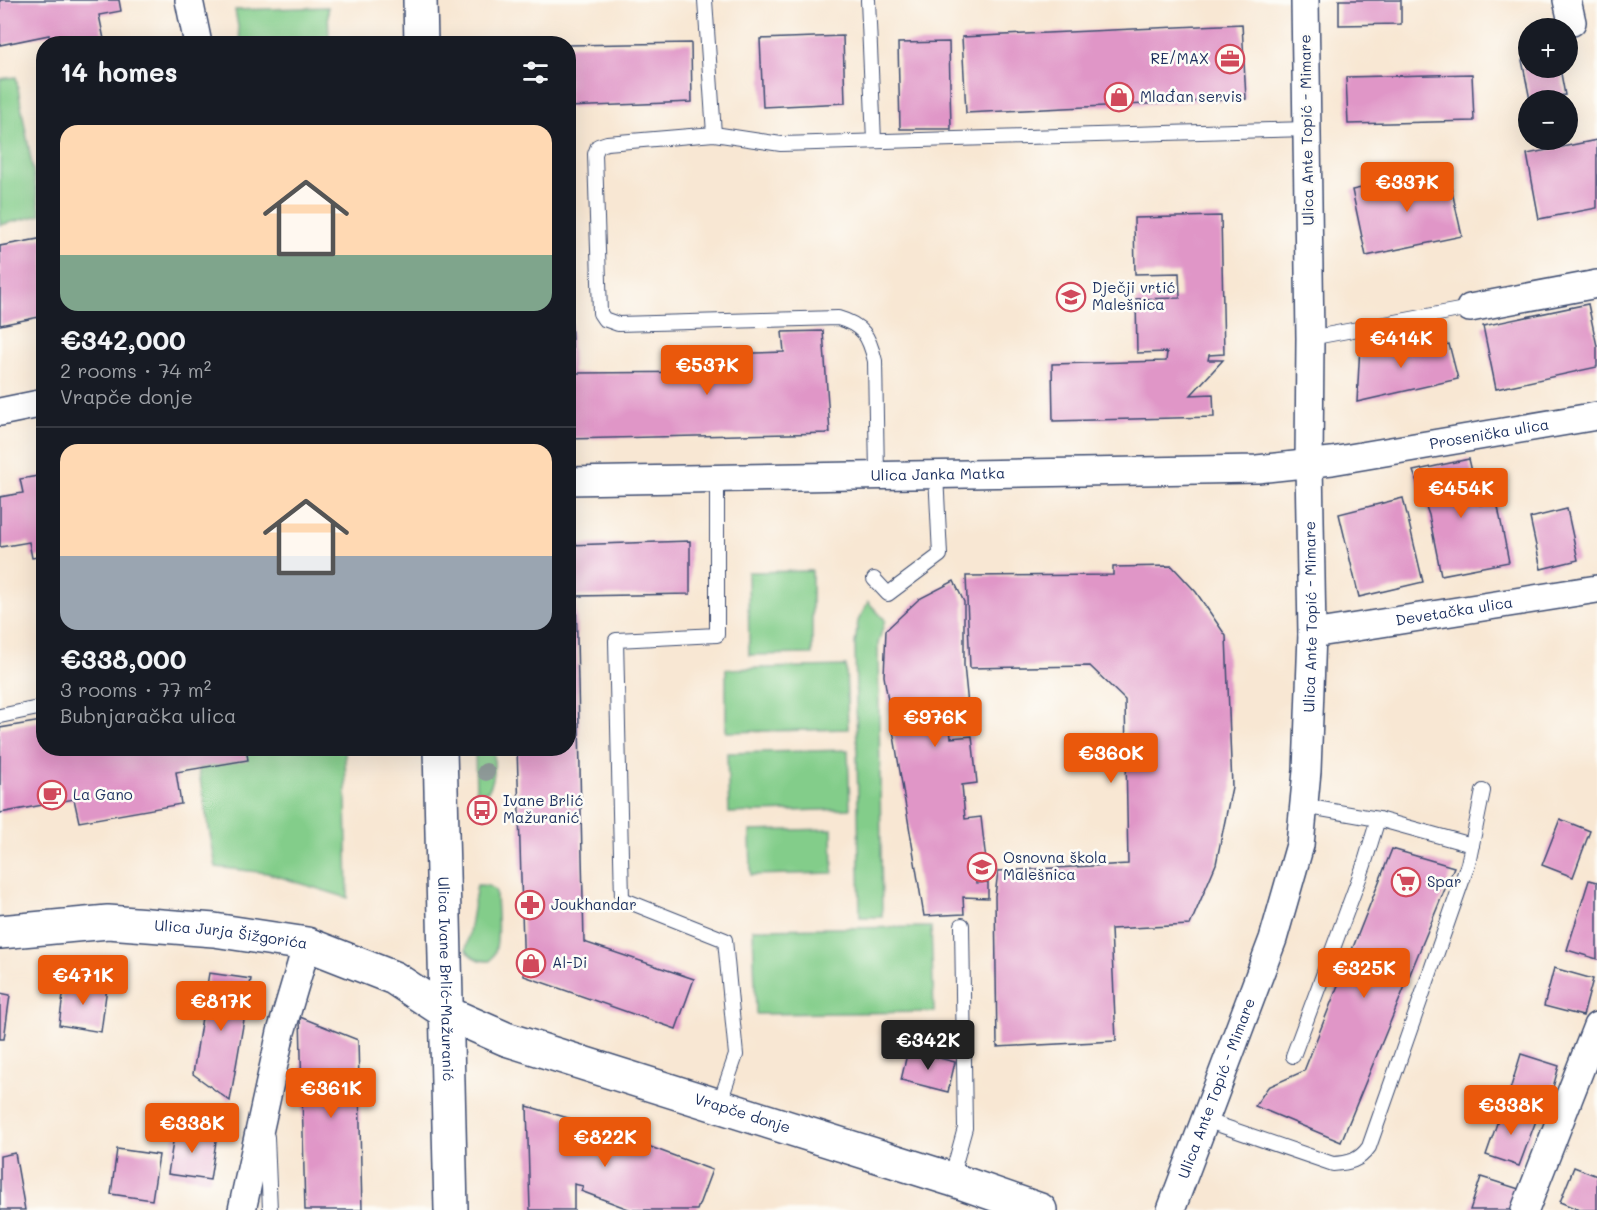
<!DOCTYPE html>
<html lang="en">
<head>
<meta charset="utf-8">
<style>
  :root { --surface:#171b24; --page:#242831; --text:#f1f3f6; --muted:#9ea1a6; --line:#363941; --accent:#ea580c }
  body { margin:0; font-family:Mali,sans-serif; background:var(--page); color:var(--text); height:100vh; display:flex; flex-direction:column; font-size:22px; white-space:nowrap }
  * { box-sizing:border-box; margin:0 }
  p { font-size:20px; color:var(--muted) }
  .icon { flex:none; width:33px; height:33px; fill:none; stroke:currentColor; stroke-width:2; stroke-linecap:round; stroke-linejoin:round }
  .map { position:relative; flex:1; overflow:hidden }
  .panel { position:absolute; left:36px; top:36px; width:540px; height:720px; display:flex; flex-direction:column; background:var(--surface); border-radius:24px; box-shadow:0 6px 24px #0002 }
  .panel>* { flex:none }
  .controls { position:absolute; left:1518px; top:18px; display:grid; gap:12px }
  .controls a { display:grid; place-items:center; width:60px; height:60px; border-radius:50%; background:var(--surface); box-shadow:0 6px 24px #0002; font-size:30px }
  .price { position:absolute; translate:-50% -51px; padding:0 14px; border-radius:6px; background:var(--accent); color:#fff; font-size:20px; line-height:39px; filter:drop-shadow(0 2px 3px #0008) }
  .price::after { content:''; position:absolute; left:50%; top:36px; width:18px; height:14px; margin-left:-9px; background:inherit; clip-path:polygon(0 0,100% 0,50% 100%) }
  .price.selected { background:#222; color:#fff }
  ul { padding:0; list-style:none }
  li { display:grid; align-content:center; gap:12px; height:318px; padding:0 24px }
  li+li { border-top:2px solid var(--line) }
  li span { display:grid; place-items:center; height:186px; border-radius:18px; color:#555 }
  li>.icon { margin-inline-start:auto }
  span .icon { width:108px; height:108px; fill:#fffc; stroke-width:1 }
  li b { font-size:26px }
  h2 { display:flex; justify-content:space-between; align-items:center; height:72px; padding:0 24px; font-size:26px }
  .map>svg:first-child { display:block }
</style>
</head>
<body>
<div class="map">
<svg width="1597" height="1210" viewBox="0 0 1597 1210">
  <rect width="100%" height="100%" fill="#fdfcf7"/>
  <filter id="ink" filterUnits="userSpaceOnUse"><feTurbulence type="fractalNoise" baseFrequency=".0167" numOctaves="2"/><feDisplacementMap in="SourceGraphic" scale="12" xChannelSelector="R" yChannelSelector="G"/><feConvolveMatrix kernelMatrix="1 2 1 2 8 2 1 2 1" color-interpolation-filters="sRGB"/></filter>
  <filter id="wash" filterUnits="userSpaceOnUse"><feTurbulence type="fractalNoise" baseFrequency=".008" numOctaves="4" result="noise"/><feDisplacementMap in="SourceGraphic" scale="24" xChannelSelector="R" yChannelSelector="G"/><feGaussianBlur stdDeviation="1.35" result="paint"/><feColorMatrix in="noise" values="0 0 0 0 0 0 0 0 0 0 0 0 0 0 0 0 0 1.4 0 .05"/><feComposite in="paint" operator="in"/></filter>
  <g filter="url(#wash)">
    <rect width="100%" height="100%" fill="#f8e7d3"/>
    <g fill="#83cd8a" stroke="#4f7e74" stroke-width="1.5">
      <path d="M328,7L329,43H241L235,10Z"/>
      <path d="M16,77L41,215L0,225V79Z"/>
      <path d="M812,571V654L749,655L748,572Z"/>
      <path d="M868,602L885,620L878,644L882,917H860L855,644L858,621Z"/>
      <path d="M846,666L848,729L726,732V669Z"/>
      <path d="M246,749H345L348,898L267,873L216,867L198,768Z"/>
      <path d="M475,749H494C494,763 496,779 488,791L476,793Z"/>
      <path d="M848,750L850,809L729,813L727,753Z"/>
      <path d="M832,829L833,873L751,875L750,831Z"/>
      <path d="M477,885C484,885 492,885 496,892C496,911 502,948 490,961C481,961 471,958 466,950Z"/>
      <path d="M931,927L934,1012L756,1014L753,929Z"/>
    </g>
    <g id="blocks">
      <g fill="#e096c7">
        <path d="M0,0H119L121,11L99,15L105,44H50L49,35L0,45Z"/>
        <path d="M1339,0H1401V24L1339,25Z"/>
        <path d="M1242,24L1246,99L966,113L962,37Z"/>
        <path d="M843,36L845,103L763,107L760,39Z"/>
        <path d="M949,42L951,129H900L898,43Z"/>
        <path d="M691,43L692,102L568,107V45Z"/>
        <path d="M1528,59V68H1560L1565,95L1530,100L1522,60Z"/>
        <path d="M1472,74L1474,121L1348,124L1346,77Z"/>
        <path d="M1597,140V208L1539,219L1527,154Z"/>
        <path d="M1447,169L1462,236L1366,256L1352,190Z"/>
        <path d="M1221,216L1224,354L1209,355L1208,360H1223L1191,395L1213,394L1214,417L1053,421L1052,364L1166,361L1167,352L1137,353L1136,299L1180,298L1179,273L1135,274L1134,218Z"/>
        <path d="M44,238V316L0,325V246Z"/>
        <path d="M568,280H570L573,373L725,372L723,354L784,352L782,332L823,331L830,433L568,439Z"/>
        <path d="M1588,304L1597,346V367L1496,389L1483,326Z"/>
        <path d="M1389,338L1392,354L1449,344L1458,379L1357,402L1360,345Z"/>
        <path d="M1469,459L1480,505L1497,502L1509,562L1441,575L1429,515L1413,471Z"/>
        <path d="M44,475V556L32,558L29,542L0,547V497L23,493L20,479Z"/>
        <path d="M1403,498L1423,582L1359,597L1339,514Z"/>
        <path d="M1567,509L1578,560L1541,569L1530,518Z"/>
        <path d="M690,541V594L576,596L584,942L694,979L676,1029L524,976L517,748H568V545Z"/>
        <path d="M1172,566L1196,592L1226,636L1232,787L1216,864L1190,925L1111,929L1116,1041L997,1047L995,896L998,871L1128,864L1125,700L1090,666L970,668L966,576L1113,575V567Z"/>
        <path d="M954,581L964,602V665L968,705L948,708L951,738L972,736L977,783L962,785L965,819L981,817L986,861L974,862L976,883L988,882V898L963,897L964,914L924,916L884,676L886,630L919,599Z"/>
        <path d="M41,721L44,748H246L248,760L176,772L181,804L79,822L74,799L0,813V728Z"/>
        <path d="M1560,819L1590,831L1573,877L1542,865Z"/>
        <path d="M1392,849L1454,867L1341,1142L1255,1106L1268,1087L1304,1071Z"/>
        <path d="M1589,880L1597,882V959L1567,950Z"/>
        <path d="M1554,968L1593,979L1583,1016L1544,1006Z"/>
        <path d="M209,973L251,979L230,1101L193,1074Z"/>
        <path d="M65,981L107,987L101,1032L59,1025Z"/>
        <path d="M0,993L10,995L4,1039H0Z"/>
        <path d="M300,1017L358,1040L362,1210H305Z"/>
        <path d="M908,1050L955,1062L948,1092L901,1080Z"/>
        <path d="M1521,1054L1559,1066L1548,1105L1509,1093Z"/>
        <path d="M527,1106L592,1125L712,1170L697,1210H631L581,1191L583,1186L574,1184V1210H530Z"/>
        <path d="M1503,1106L1537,1118L1519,1166L1486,1155Z"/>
        <path d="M175,1129L217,1135L210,1180L168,1174Z"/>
        <path d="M117,1149L159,1155L152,1200L111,1194Z"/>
        <path d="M15,1153L25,1210H0V1156Z"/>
        <path d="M1574,1167L1597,1176V1210H1579L1560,1202Z"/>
        <path d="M1481,1177L1519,1189L1513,1210H1470Z"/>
      </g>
    </g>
  </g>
  <g filter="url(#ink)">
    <use href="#blocks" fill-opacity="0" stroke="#3c4b70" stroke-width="1.5"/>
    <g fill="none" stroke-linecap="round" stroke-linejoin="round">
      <g stroke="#3c4b70" stroke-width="16">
        <g id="service">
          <path d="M705,0L714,134"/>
          <path d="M868,0L874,141"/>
          <path d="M1310,338L1470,308"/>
          <path d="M877,475L875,361C869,336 863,325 838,318L618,324L604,319L600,313L595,154L598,146L607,143L714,134L781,144L1307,129"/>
          <path d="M717,478V635L616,640L622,899L725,940L736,1055L719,1105"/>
          <path d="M874,579L888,594L940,555L936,474"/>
          <path d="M0,716L38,708"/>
          <path d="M1304,806L1378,819"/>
          <path d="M1293,1056L1364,865L1378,819L1472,845"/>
          <path d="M1205,1120L1333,1164C1349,1163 1359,1161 1369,1147L1468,864L1483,791"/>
          <path d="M267,1137L270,1210"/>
          <path d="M951,1179L965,1128L962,925"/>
        </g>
      </g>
      <g stroke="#3c4b70" stroke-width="30">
        <g id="minor">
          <path d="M189,0L198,44"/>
          <path d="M1567,0L1572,22"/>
          <path d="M1470,308L1597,284"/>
          <path d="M0,412L44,403"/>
          <path id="s1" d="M568,481L1257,469L1332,461L1597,416"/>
          <path id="s2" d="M1312,634L1597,589"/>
          <path d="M242,1210L281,1032L307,944"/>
          <path id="s3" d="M1171,1210L1273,939L1300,845L1307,771L1312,634L1309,464L1310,338L1305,0"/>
          <path d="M1525,1210L1597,1026"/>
        </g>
      </g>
      <g stroke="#3c4b70" stroke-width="36">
        <g id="tertiary">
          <path d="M420,0L421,44"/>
          <path id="s4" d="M440,748L451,1210"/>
          <path id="s5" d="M0,932L108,922L214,930L307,944L394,978L447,1013L506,1039L951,1179L1040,1210"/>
        </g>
      </g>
      <use href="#service" stroke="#fff" stroke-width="14"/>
      <use href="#minor" stroke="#fff" stroke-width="27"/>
      <use href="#tertiary" stroke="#fff" stroke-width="33"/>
    </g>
    <circle fill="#909c9a" cx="486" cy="772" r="9"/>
  </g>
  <defs>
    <g id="office-ring" transform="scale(1.5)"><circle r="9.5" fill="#fdfcf7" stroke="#d1495b" stroke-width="1.5"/><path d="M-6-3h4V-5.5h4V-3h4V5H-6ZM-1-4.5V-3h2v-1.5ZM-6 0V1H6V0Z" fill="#d1495b"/></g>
    <g id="shop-ring" transform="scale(1.5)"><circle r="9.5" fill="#fdfcf7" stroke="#d1495b" stroke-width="1.5"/><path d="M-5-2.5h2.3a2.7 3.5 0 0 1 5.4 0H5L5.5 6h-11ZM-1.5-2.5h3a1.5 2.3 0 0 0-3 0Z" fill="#d1495b"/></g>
    <g id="school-ring" transform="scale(1.5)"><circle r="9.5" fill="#fdfcf7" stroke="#d1495b" stroke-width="1.5"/><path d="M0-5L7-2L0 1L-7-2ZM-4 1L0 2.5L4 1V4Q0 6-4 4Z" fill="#d1495b"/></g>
    <g id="cafe-ring" transform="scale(1.5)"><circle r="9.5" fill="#fdfcf7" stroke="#d1495b" stroke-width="1.5"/><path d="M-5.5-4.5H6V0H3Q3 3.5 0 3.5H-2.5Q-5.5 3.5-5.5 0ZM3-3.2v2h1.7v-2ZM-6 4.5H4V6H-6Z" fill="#d1495b"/></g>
    <g id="bus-ring" transform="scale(1.5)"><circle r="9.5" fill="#fdfcf7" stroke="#d1495b" stroke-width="1.5"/><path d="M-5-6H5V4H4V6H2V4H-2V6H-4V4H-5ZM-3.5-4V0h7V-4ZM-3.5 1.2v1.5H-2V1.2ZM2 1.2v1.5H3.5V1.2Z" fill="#d1495b"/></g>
    <g id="supermarket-ring" transform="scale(1.5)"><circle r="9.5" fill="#fdfcf7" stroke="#d1495b" stroke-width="1.5"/><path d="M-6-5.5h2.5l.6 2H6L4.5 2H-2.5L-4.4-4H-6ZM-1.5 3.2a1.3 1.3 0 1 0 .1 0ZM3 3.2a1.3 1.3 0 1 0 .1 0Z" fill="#d1495b"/></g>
    <g id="pharmacy-ring" transform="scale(1.5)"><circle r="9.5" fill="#fdfcf7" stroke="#d1495b" stroke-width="1.5"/><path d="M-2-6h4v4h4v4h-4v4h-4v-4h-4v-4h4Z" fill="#d1495b"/></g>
  </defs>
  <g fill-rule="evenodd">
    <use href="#office-ring" x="1230" y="59"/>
    <use href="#shop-ring" x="1119" y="97"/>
    <use href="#school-ring" x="1071" y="297"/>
    <use href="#cafe-ring" x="52" y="795"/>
    <use href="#bus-ring" x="482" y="810"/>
    <use href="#school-ring" x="982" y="867"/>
    <use href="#supermarket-ring" x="1406" y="882"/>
    <use href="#pharmacy-ring" x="530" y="905"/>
    <use href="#shop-ring" x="531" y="963"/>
  </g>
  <g text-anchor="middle" stroke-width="5" stroke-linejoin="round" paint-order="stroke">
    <g font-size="15" fill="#1b2f5e" stroke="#fdfcf7" text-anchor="start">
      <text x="1209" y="64" text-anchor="end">RE/MAX</text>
      <text x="1140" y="102">Mlađan servis</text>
      <text x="1092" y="293">Dječji vrtić<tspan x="1092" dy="17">Malešnica</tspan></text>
      <text x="73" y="800">La Gano</text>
      <text x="503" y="806">Ivane Brlić<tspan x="503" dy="17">Mažuranić</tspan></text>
      <text x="1003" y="863">Osnovna škola<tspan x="1003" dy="17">Malešnica</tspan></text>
      <text x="1427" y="887">Spar</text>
      <text x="551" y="910">Joukhandar</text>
      <text x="552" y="968">Al-Di</text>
    </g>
    <g font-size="15" fill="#1b2f5e" stroke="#fdfcf7">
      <text transform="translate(1307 130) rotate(-91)" y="5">Ulica Ante Topić - Mimare</text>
      <text dy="5" stroke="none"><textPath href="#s1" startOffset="924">Prosenička ulica</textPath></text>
      <text dy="5" stroke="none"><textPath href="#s1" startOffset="370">Ulica Janka Matka</textPath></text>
      <text dy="5" stroke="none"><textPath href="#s2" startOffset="144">Devetačka ulica</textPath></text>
      <text dy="5" stroke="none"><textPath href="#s3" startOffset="616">Ulica Ante Topić - Mimare</textPath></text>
      <text dy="5" stroke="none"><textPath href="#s5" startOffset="232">Ulica Jurja Šižgorića</textPath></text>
      <text dy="5" stroke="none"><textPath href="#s4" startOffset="231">Ulica Ivane Brlić-Mažuranić</textPath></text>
      <text dy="5" stroke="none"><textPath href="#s3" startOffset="130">Ulica Ante Topić - Mimare</textPath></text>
      <text dy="5" stroke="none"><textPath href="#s5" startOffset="778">Vrapče donje</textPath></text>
    </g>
  </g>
</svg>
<div class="controls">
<a>+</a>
<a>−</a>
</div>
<b class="price" style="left:1407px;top:213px">€337K</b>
<b class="price" style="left:1401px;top:369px">€414K</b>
<b class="price" style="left:707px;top:396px">€537K</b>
<b class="price" style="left:1461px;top:519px">€454K</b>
<b class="price" style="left:935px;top:748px">€976K</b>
<b class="price" style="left:1111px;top:784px">€360K</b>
<b class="price" style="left:1364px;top:999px">€325K</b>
<b class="price" style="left:83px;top:1006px">€471K</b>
<b class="price" style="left:221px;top:1032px">€817K</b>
<b class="price selected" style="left:928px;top:1071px">€342K</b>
<b class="price" style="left:331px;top:1119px">€361K</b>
<b class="price" style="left:1511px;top:1136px">€338K</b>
<b class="price" style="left:192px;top:1154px">€338K</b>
<b class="price" style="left:605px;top:1168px">€822K</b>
<section class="panel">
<h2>14 homes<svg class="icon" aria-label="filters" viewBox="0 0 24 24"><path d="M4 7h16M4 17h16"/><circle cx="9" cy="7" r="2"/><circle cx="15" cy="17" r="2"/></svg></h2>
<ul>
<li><span style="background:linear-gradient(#ffd9b3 70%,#7fa58c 0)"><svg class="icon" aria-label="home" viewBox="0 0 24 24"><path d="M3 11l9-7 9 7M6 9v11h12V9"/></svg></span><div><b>€342,000</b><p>2 rooms · 74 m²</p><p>Vrapče donje</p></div></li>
<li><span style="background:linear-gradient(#ffd9b3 60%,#9aa5b1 0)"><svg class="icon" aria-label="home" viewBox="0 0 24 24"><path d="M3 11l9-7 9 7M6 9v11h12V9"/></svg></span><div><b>€338,000</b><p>3 rooms · 77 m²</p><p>Bubnjaračka ulica</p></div></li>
</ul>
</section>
</div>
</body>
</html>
